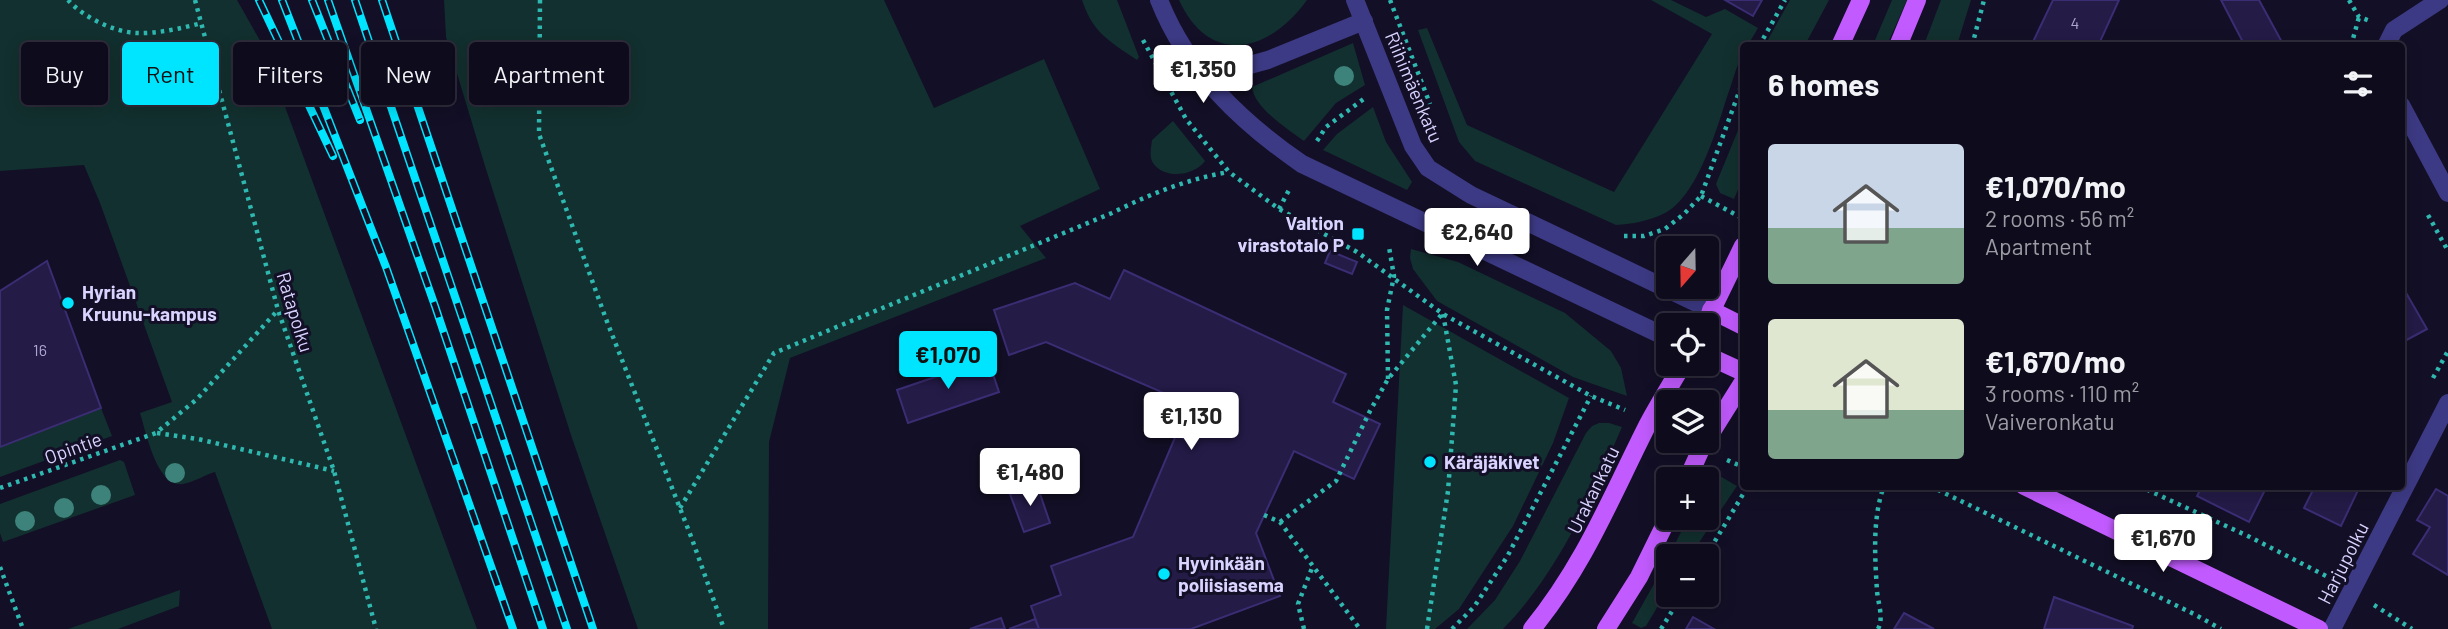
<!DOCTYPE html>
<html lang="en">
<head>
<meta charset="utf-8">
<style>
  :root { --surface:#0e0b1c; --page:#171425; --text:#f1f3f6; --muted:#9b9ba3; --line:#2e2b3b; --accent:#00e5ff }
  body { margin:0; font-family:Barlow,sans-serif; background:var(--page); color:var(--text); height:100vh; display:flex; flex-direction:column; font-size:26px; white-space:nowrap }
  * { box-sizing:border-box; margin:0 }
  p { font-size:23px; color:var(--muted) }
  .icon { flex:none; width:38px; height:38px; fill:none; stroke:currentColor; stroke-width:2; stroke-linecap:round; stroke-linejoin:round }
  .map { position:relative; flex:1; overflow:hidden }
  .details { position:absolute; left:1740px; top:42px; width:665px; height:448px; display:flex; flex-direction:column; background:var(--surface); border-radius:7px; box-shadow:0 4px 18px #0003,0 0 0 2px var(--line) }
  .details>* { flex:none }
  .guide { position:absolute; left:21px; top:42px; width:665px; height:63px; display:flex; gap:14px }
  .needle { width:46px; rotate:200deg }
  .fabs { position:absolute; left:1656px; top:236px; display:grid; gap:14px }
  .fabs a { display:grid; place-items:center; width:63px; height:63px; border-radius:7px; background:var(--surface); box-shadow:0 4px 18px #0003,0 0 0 2px var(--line); font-size:35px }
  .price { position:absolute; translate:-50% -60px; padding:0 16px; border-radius:7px; background:#fff; color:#222; font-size:23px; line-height:46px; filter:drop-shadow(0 2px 4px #0008) }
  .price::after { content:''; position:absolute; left:50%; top:42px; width:21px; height:16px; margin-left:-10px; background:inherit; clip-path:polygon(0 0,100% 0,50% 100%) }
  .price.selected { background:var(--accent); color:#111 }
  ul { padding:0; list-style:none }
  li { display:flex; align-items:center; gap:21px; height:175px; padding:0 28px }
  li span { display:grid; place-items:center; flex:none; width:196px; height:140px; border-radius:7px; color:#555 }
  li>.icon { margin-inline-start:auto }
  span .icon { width:84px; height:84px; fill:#fffc; stroke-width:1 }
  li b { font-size:30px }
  h2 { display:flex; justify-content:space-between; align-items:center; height:84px; padding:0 28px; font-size:30px }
  .chip { padding:0 24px; border-radius:7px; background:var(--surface); box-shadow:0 4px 18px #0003,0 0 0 2px var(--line); font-size:24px; line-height:63px }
  .chip.selected { background:var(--accent); color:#111 }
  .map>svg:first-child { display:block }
</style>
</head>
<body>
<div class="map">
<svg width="2448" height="629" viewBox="0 0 2448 629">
  <rect width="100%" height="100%" fill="#130f26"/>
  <g fill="#12302f">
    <path d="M0,0H237L262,44L477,629H272L215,472C205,475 194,482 183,484C157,488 146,432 140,413L172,402L100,203L84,165L0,171Z"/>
    <path d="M444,0H884L934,108L1044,59L1100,189L1020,226L1046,258L790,358L769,442L768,629H638L571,435L485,166L446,37Z"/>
    <path d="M1082,0H1117L1139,57L1137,60C1109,41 1093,33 1082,0Z"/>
    <path d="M1179,0H1307C1270,52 1210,68 1179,0Z"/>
    <path d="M1651,0H1671L1706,17L1725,9L1758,28L1748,45L1743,46V54C1736,66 1733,81 1728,94C1717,128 1697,199 1663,214C1648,221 1633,224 1616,225L1475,161L1459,142L1418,30L1427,28L1467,125L1614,192L1712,34Z"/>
    <path d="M1790,0H1829L1805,45H1765Z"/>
    <path d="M1892,0H1907L1887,45H1873Z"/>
    <path d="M1941,0H1971L1957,45H1924Z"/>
    <path d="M1353,43L1365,85L1336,103L1304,141C1288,129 1254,108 1252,87Z"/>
    <path d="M1373,107L1386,142L1412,182L1407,190L1323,150L1337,134Z"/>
    <path d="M1743,118V178L1734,199L1720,193L1716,184Z"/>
    <path d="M1173,121L1205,161C1194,176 1165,180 1153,163C1149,157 1151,148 1152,140Z"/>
    <path d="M1411,249L1458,262L1565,313L1611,351L1621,368L1627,396L1573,377L1437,301L1413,269L1410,258Z"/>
    <path d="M1403,305L1569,398L1553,443L1513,526L1459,609L1435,629H1386Z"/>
    <path d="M101,408L112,436L0,477V447Z"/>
    <path d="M1599,423H1609L1622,427C1592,496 1557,574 1503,629H1467L1495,600L1520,561L1586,433L1592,426Z"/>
    <path d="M120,460L124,462L135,495L3,542L0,533V504Z"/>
    <path d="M1711,471L1737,486L1690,556H1669L1688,518H1706V481Z"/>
    <path d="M1668,559V589L1646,626L1641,628L1632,623Z"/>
    <path d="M180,590L179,606L118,629H68Z"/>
  </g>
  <g fill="#241b47" stroke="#3b2d73" stroke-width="2">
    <path d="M1725,0H1762L1753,16Z"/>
    <path d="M2053,0H2119L2098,46H2031Z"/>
    <path d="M2221,0H2259L2283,44L2245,46Z"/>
    <path d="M1330,251L1357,262L1352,274L1325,263Z"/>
    <path d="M47,261L101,408L0,447V291Z"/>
    <path d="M1124,270L1346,374L1333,402L1380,424L1354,479L1294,451L1256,533L1280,596L1191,629H1039L1031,606L1061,595L1051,566L1133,537L1176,435L1195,443L1208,412L1046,342L1009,355L994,310L1075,283L1110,299Z"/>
    <path d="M2401,284L2427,329L2401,343Z"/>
    <path d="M988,359L999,392L908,423L897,390Z"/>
    <path d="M1037,485L1050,523L1024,532L1010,494Z"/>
    <path d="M2202,486H2267L2249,522L2197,496Z"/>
    <path d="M2315,486H2360L2341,526L2304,508Z"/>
    <path d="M2436,489L2448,496V575L2413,554L2430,527L2417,520Z"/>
    <path d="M2054,597L2133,626L2132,629H2044Z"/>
    <path d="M1904,613L1934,629H1894Z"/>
    <path d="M1693,617L1714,629H1686Z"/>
    <path d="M1001,618L1005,629H970Z"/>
    <path d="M1035,619L1039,629H1009Z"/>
  </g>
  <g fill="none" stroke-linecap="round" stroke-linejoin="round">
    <g stroke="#2fb8b0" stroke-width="4.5" stroke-dasharray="3.5 5" stroke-linecap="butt">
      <path d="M68,0C83,17 114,32 136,33C157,34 182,28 202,23"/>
      <path d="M195,0L278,310L334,471L376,629"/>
      <path d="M540,0L539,134L606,319L692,539L724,629"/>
      <path d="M1390,0L1430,104"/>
      <path d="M2349,0L2359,17L2370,21"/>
      <path d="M1143,40L1186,119L1229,172L1279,209L1357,252L1443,314L1591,396L1625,410"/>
      <path d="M1759,46L1785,0"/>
      <path d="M1972,46L1984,0"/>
      <path d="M2351,46L2359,17"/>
      <path d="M1317,141L1326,127L1365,98"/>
      <path d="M1701,196L1742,218"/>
      <path d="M1279,209L1290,188"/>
      <path d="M2428,215L2448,251"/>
      <path d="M1319,231L1324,220"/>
      <path d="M1624,236H1644L1665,229L1684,214L1701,196L1743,81"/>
      <path d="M2433,378L2448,351"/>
      <path d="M1388,379L1387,310L1394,276L1389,247"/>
      <path d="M157,433L198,439L334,471"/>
      <path d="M1727,460L1743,467"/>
      <path d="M1930,486L2194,614L2221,629"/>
      <path d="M2139,486L2250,537L2328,577"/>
      <path d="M0,488L156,433L197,399L278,310"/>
      <path d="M680,508L774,353L1112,213C1150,194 1187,179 1229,172"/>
      <path d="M1264,515L1280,522L1360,629"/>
      <path d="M1280,522L1336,481L1370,411L1388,379L1442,314"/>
      <path d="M1706,556L1748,486"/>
      <path d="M0,567L23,629"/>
      <path d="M2374,605L2412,629"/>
      <path d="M1304,629L1298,604L1312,568"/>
      <path d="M1427,629L1448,491L1456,385L1443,314"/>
      <path d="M1452,629L1474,607L1507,557L1591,396"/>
      <path d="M1661,629L1682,595"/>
      <path d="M1878,629C1884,618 1878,603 1877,591C1875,558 1872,518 1884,486"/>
    </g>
    <g stroke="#3d3a85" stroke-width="18">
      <path d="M1159,0C1187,71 1241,122 1302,164L1668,338"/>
      <path d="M1355,0L1413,146L1428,168L1471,195L1711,310"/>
      <path d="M2386,46L2394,30L2440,0"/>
      <path d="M1201,72L1235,69L1268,60L1364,21"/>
      <path d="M2401,105L2448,193"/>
      <path d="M2332,629L2448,403"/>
    </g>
    <g stroke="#c25bff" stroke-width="18">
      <path d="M1840,46L1861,0"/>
      <path d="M1898,46L1917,0"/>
      <path d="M1711,310L1743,326"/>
      <path d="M1704,326L1743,246"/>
      <path d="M1706,355L1743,372"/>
      <path d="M1687,480L1701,449L1743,382"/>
      <path d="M2024,486L2319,629"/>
      <path d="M1532,629C1585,564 1611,497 1648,424C1659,404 1671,384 1683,364"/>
      <path d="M1606,629L1639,577L1668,518"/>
    </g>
    <g stroke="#00e5ff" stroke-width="8">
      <g id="rail">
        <path d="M259,0L333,156"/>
        <path d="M282,0L386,267L513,629"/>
        <path d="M312,0L360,120"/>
        <path d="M328,0L435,306L543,629"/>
        <path d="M355,0L567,629"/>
        <path d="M382,0L593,629"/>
      </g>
    </g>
    <use href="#rail" stroke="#130f26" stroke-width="5" stroke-dasharray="16" stroke-linecap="butt"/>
  </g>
  <g fill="#3d827b">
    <circle cx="1344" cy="76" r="10"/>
    <circle cx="175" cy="473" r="10"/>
    <circle cx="101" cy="495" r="10"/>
    <circle cx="64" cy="508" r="10"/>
    <circle cx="25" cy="521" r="10"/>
  </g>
  <g fill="#00e5ff" stroke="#130f26" stroke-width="2.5">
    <rect x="1351" y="227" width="14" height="14" rx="3.5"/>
    <circle cx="68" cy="303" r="7"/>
    <circle cx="1430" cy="462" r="7"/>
    <circle cx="1164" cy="574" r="7"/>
  </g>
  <g text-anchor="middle" stroke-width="6" stroke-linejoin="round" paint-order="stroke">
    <g font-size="16" fill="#aca6d1">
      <text x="2075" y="29">4</text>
      <text x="40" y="356">16</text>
    </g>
    <g font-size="19" fill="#d9d4ff" stroke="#130f26">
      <text transform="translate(1414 87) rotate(67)" y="7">Riihimäenkatu</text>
      <text transform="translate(295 312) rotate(73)" y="7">Ratapolku</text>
      <text transform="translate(73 448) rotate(-20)" y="7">Opintie</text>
      <text transform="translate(1593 490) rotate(-64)" y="7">Urakankatu</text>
      <text transform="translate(2343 563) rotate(-63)" y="7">Harjupolku</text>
    </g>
    <g font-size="19" font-weight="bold" fill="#d9d4ff" stroke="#130f26" text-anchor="start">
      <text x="1344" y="230" text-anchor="end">Valtion<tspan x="1344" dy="22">virastotalo P</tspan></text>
      <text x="82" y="299">Hyrian<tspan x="82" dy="22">Kruunu-kampus</tspan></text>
      <text x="1444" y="469">Käräjäkivet</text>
      <text x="1178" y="570">Hyvinkään<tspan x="1178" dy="22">poliisiasema</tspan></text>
    </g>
  </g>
</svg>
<div class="fabs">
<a><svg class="needle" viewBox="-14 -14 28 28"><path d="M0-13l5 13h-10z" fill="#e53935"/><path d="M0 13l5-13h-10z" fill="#9b9ba3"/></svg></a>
<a><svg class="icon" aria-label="locate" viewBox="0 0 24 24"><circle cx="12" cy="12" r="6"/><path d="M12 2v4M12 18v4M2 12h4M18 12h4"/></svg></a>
<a><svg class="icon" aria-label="layers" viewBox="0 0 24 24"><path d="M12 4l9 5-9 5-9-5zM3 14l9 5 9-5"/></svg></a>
<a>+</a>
<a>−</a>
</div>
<b class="price" style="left:1203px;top:105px">€1,350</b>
<b class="price" style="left:1477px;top:268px">€2,640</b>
<b class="price selected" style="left:948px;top:391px">€1,070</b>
<b class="price" style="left:1191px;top:452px">€1,130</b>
<b class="price" style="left:1030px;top:508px">€1,480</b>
<b class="price" style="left:2163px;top:574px">€1,670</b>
<div class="guide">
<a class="chip">Buy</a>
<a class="chip selected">Rent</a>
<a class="chip">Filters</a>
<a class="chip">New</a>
<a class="chip">Apartment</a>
</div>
<section class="details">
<h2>6 homes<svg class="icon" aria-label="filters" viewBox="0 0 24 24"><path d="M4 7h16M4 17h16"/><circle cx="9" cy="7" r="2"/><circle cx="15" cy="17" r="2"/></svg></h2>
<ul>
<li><span style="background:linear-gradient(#c9d6e8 60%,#7fa58c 0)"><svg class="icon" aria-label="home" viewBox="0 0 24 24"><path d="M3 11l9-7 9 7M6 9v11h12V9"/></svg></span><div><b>€1,070/mo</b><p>2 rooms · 56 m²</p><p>Apartment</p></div></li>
<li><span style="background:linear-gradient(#dfe7d0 65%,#7fa58c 0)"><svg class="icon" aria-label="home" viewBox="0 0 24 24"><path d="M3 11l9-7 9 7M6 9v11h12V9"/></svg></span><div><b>€1,670/mo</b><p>3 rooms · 110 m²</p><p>Vaiveronkatu</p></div></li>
</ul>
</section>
</div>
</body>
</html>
